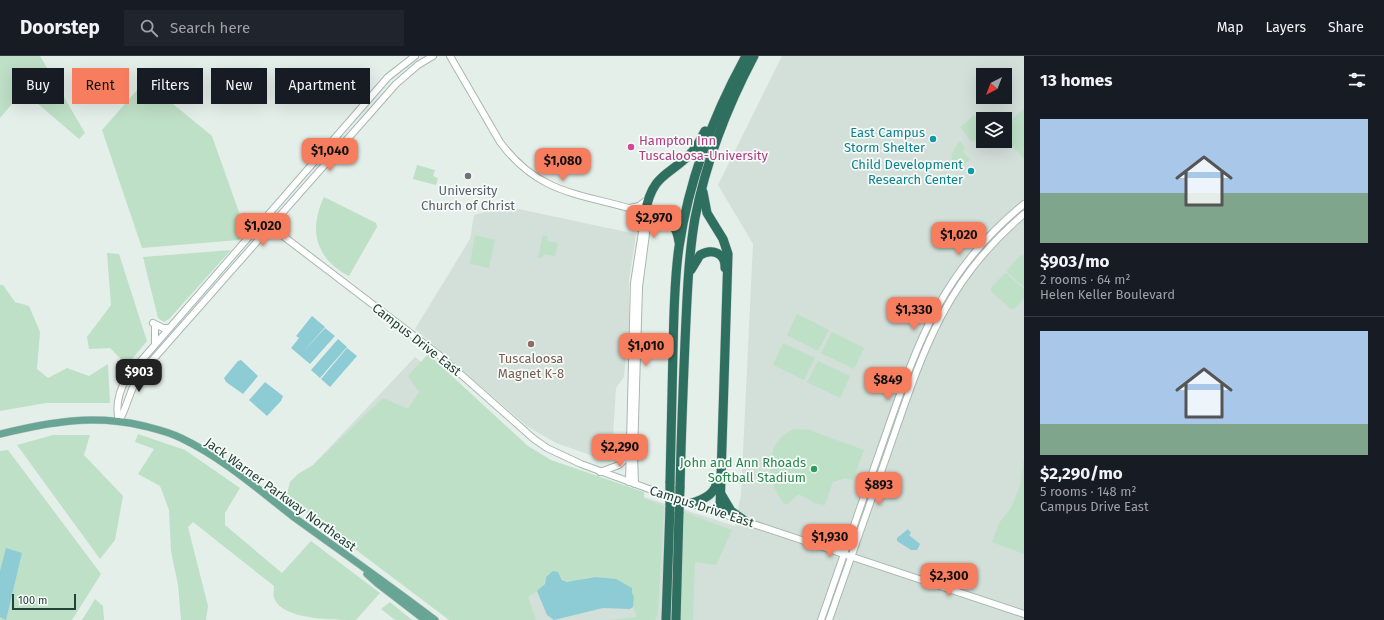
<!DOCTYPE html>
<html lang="en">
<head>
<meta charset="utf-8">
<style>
  :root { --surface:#171b24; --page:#20242c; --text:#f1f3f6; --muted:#9ea1a6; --line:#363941; --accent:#f67d5d }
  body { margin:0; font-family:"Fira Sans",sans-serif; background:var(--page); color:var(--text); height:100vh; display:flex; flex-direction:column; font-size:15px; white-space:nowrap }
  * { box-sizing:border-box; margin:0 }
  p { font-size:13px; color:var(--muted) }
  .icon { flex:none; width:22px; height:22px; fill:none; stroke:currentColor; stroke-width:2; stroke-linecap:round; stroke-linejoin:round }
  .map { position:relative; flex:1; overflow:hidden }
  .panel { display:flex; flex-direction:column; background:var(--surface); width:360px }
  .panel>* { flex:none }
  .top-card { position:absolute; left:12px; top:12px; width:380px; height:36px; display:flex; gap:8px }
  .needle { width:26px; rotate:222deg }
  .controls { position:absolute; left:976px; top:12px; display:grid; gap:8px }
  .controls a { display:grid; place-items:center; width:36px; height:36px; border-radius:0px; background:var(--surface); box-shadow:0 4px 16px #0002; font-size:20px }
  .scale { position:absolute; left:12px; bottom:10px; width:64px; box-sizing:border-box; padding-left:4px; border:2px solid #234239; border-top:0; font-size:11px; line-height:14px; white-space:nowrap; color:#234239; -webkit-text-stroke:3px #f6fbf8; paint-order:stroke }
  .price { position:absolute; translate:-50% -34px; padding:0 9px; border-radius:8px; background:var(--accent); color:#111; font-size:13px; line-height:26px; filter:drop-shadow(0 1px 2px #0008) }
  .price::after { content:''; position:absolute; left:50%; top:24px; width:12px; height:9px; margin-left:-6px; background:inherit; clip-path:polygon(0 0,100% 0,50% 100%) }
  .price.on { background:#222; color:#fff }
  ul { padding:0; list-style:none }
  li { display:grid; align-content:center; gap:8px; height:212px; padding:0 16px }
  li+li { border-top:1px solid var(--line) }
  li span { display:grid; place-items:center; height:124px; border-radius:0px; color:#555 }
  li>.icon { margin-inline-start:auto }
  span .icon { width:72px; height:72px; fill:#fffc; stroke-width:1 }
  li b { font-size:17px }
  h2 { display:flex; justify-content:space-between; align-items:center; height:48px; padding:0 16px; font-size:17px }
  .tag { padding:0 14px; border-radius:0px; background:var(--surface); box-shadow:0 4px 16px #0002; font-size:14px; line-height:36px }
  .tag.on { background:var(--accent); color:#111 }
  header { display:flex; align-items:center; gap:24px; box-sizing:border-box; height:56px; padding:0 20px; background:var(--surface); border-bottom:1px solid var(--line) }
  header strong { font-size:19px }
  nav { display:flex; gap:22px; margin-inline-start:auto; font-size:14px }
  .search { width:280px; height:36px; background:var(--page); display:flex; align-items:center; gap:10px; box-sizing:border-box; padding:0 14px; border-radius:0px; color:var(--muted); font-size:15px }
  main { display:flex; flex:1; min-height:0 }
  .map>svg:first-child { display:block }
</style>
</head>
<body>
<header>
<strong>Doorstep</strong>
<div class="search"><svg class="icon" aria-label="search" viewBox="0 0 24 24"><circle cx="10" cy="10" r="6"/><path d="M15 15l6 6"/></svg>Search here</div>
<nav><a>Map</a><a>Layers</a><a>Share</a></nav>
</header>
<main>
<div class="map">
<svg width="1024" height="564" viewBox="0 0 1024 564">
  <rect width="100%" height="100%" fill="#e5efea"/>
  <g fill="#d3dfd9" fill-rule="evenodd">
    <path d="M782,0H1024V564H457L313,409L415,301L524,391L602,437L606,429L735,470L741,438L753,188L718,129ZM983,19H1005V41H983ZM983,63H1005V85H983Z"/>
    <path d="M505,150L636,178L629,224V273L624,321L616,332L612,396L596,401L556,387L528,371L415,273L470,183L474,159Z"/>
  </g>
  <g fill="#bee0c6">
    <path d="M0,0H40L85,77L79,83L23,35L0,62Z"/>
    <path d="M145,25L212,80L246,176L239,184L142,192L102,74Z"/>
    <path d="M1024,53V103L1005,82V69Z"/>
    <path d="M974,59L983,69V85H991L984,91L977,84L972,86L960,71Z"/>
    <path d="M960,85L965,92L963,96L970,104L960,112L951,102L954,93Z"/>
    <path d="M417,109L435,114L433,120L438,122L436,129L413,123Z"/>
    <path d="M324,141L376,167L377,171L349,220C316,203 308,175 324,141Z"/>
    <path d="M475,179L495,184L489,212L470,208Z"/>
    <path d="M543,179L547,180L548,185L558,187L555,200L545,198L541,202H538Z"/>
    <path d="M231,194L169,263L164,266L158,262L143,201Z"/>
    <path d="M107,197L119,198L147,285L127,309L110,292L89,293L87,281L111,249Z"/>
    <path d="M1021,199L1024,200V231L1008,217L1007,214Z"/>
    <path d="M1006,217L1024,233V242L1014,253H1011L991,235V232L1004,218Z"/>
    <path d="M0,229H3L15,246L29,250L40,276L37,313L48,322L67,312L89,320L108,308L110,347H46L0,355Z"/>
    <path d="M797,258L829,274L818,295L787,279Z"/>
    <path d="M832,276L864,292L854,313L821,297Z"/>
    <path d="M783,287L815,302L804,324L773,309Z"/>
    <path d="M428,298L528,390L551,404L644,436V442L664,450L658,556L655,564H610L637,561L633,551L634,541L632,537V532C621,529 608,523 596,521C580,519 569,536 558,516L546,521L542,532L528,541L536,564H449L286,441L290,426L298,418L313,409L383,342L408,353L419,336L408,320Z"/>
    <path d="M818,305L850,320L840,342L807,326Z"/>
    <path d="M795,373L809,374L864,394L853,424L845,422L833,426L825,449L815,447L799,438L786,449C765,429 763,383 795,373Z"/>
    <path d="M138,378L185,394L240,432L225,457V469L282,517L311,485L380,537L356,564C334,564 282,564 274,542C273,539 274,533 274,530L193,466L188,471L208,550L206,564H181L178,529L171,495L169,454L160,430L138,418L154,393L135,386Z"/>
    <path d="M53,379H90L84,399L123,440L115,484L100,503L17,389Z"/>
    <path d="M8,394L101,518L72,564H0V395Z"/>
    <path d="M1024,403V498L992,486L999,467L1011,452L1020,430Z"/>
    <path d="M684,456L732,474L716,509L695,506L693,564H679Z"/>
    <path d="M95,543L103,550L104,564H82Z"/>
    <path d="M390,546L412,564H395L381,553Z"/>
  </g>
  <g fill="#8dccd5">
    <path d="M312,260L325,271L302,297L325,272L335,280L310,308L291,292L299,282L296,280Z"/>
    <path d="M338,283L347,291L320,322L311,314Z"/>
    <path d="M347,292L357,300L330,331L321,323Z"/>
    <path d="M241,304L258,320L243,338L226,326L224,322L238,305Z"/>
    <path d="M265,326L283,340L281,345L267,360L249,344Z"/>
    <path d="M908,473L911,477L909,479L920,488L917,494H911L897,485V482Z"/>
    <path d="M6,492L22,497L6,564L0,561V515Z"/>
    <path d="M553,515L558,516L562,524L567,526L595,521L616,523L632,532V537L634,541L633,551L630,553L603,552L554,564L547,559L537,535L545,528L546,521Z"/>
  </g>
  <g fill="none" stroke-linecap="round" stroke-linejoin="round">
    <g stroke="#a7b8b1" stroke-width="8">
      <g id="tertiary">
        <path d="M450,0L500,86C541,142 586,137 645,157"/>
        <path d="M630,152L639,164L640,172"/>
        <path d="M630,152L639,150L647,144"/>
        <path d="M262,165L270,170L439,299L534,383L547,392L581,408L660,437L1024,558"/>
        <path d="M153,267L163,272H168"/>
        <path d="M155,271V288"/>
        <path d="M119,365C129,348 129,332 142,316L396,28L418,9L433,0"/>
        <path d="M119,365C115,350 119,335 127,321L388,21L415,0"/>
        <path d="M600,416L619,409L629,399"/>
        <path d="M629,426L634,227L645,157"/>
        <path d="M635,428L634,399L639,231L647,170V161L645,157"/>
        <path d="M821,564C841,507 861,449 881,392C916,292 938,218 1024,148"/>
        <path d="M829,564C848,509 868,454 887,399C921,302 941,228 1024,158"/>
      </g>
    </g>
    <g stroke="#c1cac8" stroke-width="8">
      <g id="primary">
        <path d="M0,378C51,366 92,358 144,370C156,373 169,376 181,382C223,402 259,434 295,462C342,496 389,529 435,564"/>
        <path d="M367,518L377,527L425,564"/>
      </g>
    </g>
    <g stroke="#c1cac8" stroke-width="10">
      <g id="motorway">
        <path d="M703,136L707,157L723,183L728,198L720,453L718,455"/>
        <path d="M647,170L660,162"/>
        <path d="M679,186C676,163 664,163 645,157C653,116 669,121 692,96C698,90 701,82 705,75"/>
        <path d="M691,214L700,199C712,192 726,197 725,212"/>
        <path d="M670,427C671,383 672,338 673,294C674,259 674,225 679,191C689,123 713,60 746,0"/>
        <path d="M680,432C681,383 683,335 685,286C687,245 688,203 695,162C706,106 727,51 754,0"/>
        <path d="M721,438L731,455L745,465"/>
        <path d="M692,447C705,443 717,437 717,423"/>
        <path d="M666,564L670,452"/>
        <path d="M676,564L679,456"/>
      </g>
    </g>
    <use href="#tertiary" stroke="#fff" stroke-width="6"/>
    <use href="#primary" stroke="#69a594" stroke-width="7"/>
    <use href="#motorway" stroke="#2e6f60" stroke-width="9"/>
    <g stroke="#c1cac8" stroke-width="10" stroke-linecap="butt">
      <g id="motorway-bridge">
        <path d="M670,452V427"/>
        <path d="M679,456L680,432"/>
      </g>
    </g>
    <use href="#motorway-bridge" stroke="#2e6f60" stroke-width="9"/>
  </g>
  <g fill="#0f9aa8" stroke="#f6fbf8" stroke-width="1.5">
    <circle cx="933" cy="83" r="4"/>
    <circle cx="971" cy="115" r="4"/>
  </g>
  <circle fill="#d1479c" stroke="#f6fbf8" stroke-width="1.5" cx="631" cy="91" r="4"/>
  <circle fill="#6b7280" stroke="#f6fbf8" stroke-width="1.5" cx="468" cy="120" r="4"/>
  <circle fill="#8d6e63" stroke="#f6fbf8" stroke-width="1.5" cx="531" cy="288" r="4"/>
  <circle fill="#2e9e5b" stroke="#f6fbf8" stroke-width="1.5" cx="814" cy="413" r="4"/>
  <g text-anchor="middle" stroke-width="3.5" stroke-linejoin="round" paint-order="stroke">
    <g font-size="13" fill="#0d838f" stroke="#f6fbf8" text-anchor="end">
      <text x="925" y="81">East Campus<tspan x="925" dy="15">Storm Shelter</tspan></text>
      <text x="963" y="113">Child Development<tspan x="963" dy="15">Research Center</tspan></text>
    </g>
    <g font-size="13" fill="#b23c85" stroke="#f6fbf8" text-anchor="start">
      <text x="639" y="89">Hampton Inn<tspan x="639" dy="15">Tuscaloosa-University</tspan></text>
    </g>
    <g font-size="13" fill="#5b616d" stroke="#f6fbf8">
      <text x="468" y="139">University<tspan x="468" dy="15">Church of Christ</tspan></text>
    </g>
    <g font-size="13" fill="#234239" stroke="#f6fbf8">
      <text transform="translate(417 283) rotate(38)" y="5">Campus Drive East</text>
      <text transform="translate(281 438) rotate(36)" y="5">Jack Warner Parkway Northeast</text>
      <text transform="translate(702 450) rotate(18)" y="5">Campus Drive East</text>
    </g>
    <g font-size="13" fill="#785e54" stroke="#f6fbf8">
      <text x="531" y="307">Tuscaloosa<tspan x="531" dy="15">Magnet K-8</tspan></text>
    </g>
    <g font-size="13" fill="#27864d" stroke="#f6fbf8" text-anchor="end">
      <text x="806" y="411">John and Ann Rhoads<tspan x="806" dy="15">Softball Stadium</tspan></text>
    </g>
  </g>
</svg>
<div class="controls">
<a><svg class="needle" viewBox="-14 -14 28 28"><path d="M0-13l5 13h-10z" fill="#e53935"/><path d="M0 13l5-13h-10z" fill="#9ea1a6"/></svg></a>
<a><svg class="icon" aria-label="layers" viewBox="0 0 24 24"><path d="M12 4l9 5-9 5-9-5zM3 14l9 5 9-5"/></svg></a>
</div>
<div class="scale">100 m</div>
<b class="price" style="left:330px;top:116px">$1,040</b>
<b class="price" style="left:563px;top:126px">$1,080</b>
<b class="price" style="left:654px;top:183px">$2,970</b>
<b class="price" style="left:263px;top:191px">$1,020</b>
<b class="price" style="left:959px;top:200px">$1,020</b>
<b class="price" style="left:914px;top:275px">$1,330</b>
<b class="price" style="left:646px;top:311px">$1,010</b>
<b class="price on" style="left:139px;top:337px">$903</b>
<b class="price" style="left:888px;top:345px">$849</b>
<b class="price" style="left:620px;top:412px">$2,290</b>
<b class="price" style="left:879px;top:450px">$893</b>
<b class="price" style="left:830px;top:502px">$1,930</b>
<b class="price" style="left:949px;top:541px">$2,300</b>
<div class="top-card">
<a class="tag">Buy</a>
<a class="tag on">Rent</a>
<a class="tag">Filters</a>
<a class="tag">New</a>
<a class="tag">Apartment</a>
</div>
</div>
<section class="panel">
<h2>13 homes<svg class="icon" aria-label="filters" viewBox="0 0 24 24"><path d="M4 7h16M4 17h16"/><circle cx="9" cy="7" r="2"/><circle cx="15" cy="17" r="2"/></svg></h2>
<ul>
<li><span style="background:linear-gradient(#a9c7e8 60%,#7fa58c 0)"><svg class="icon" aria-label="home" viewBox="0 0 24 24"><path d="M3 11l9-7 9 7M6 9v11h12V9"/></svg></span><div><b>$903/mo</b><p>2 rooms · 64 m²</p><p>Helen Keller Boulevard</p></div></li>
<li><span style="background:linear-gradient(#a9c7e8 75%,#7fa58c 0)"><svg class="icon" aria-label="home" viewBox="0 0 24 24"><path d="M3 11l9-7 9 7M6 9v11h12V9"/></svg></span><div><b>$2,290/mo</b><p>5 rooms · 148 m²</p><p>Campus Drive East</p></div></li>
</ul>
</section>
</main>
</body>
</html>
